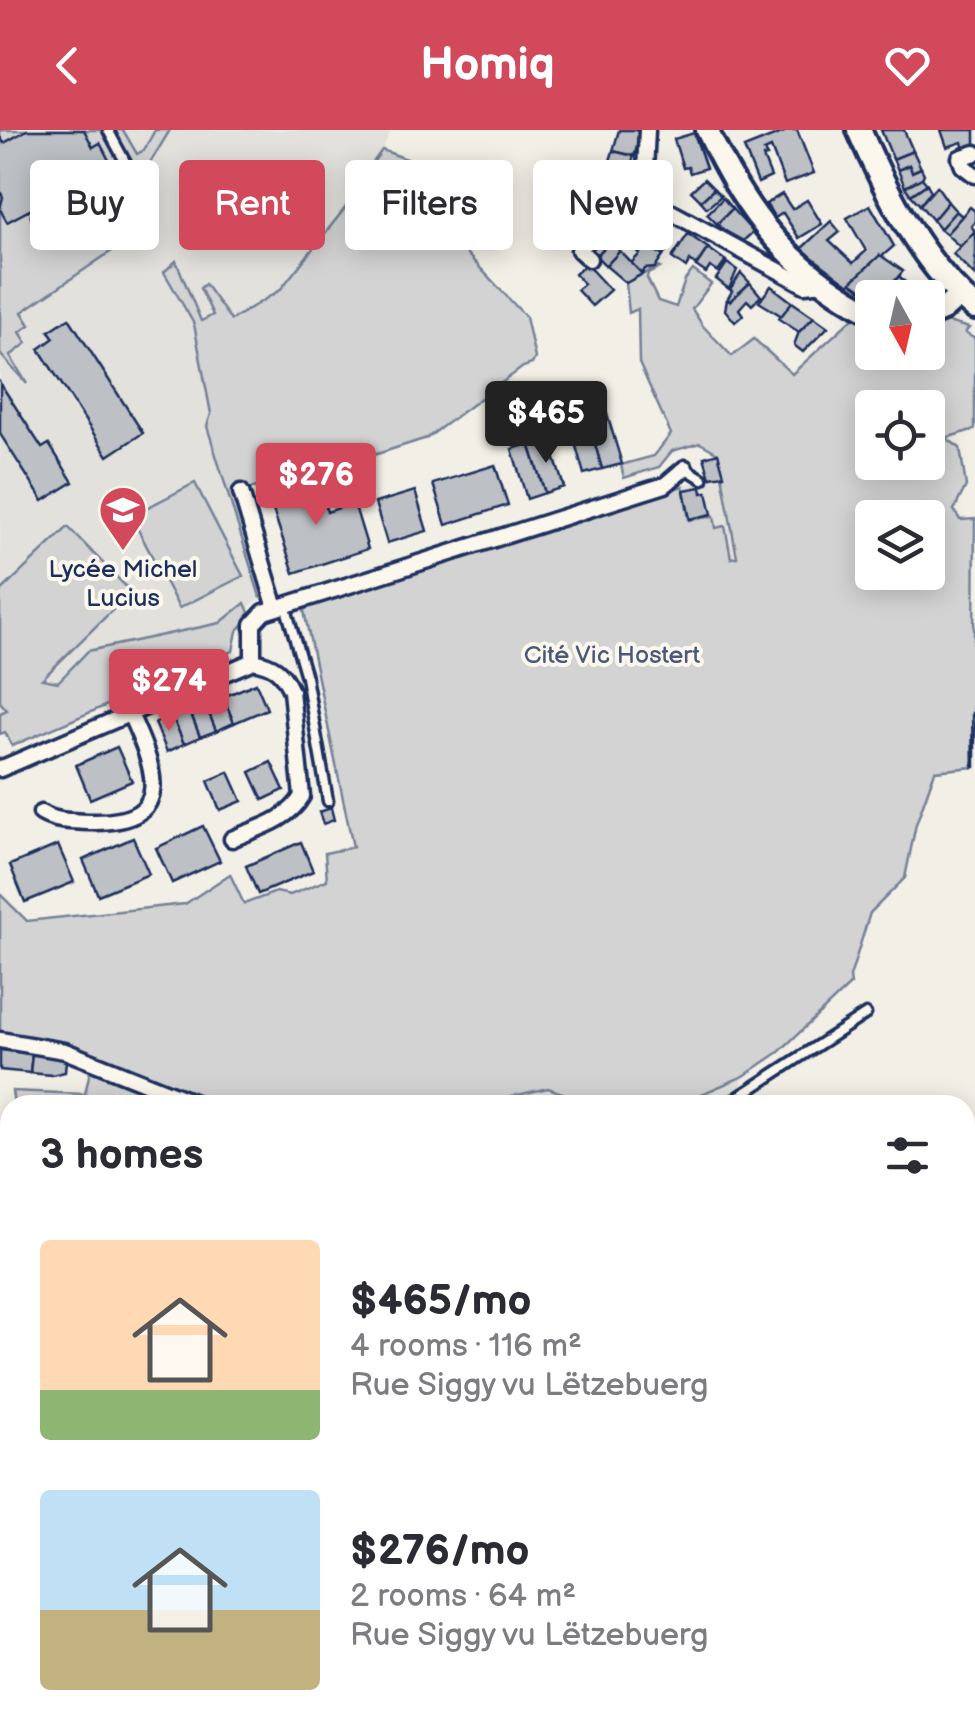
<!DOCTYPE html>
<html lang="en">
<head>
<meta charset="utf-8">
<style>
  :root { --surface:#fff; --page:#f2f2f3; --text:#2b2b33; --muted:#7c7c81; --accent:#d1495b }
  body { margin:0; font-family:"Balsamiq Sans",sans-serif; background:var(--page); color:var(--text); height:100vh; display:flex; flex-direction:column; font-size:38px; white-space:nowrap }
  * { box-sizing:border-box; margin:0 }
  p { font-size:32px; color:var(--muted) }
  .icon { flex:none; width:55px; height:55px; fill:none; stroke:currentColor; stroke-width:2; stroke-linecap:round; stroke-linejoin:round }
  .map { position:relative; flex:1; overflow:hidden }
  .side { position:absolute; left:0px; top:965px; width:975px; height:640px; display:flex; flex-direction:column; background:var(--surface); border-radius:30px 30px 0 0; box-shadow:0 5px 25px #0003 }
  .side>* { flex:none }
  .guide { position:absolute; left:30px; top:30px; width:915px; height:90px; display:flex; gap:20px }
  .needle { width:65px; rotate:172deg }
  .buttons { position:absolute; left:855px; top:150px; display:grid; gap:20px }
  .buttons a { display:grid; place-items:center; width:90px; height:90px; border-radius:10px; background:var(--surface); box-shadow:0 5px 25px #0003; font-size:50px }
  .price { position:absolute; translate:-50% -85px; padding:0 22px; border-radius:10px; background:var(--accent); color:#fff; font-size:32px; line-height:65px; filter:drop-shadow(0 2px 5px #0008) }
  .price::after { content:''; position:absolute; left:50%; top:60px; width:30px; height:22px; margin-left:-15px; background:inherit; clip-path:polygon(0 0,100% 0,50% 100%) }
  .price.selected { background:#222; color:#fff }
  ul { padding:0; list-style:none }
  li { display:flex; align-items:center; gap:30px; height:250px; padding:0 40px }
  li span { display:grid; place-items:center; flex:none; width:280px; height:200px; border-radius:10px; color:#555 }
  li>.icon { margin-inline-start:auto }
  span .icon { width:120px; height:120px; fill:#fffc; stroke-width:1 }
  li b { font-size:42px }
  h2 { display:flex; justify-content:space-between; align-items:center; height:120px; padding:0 40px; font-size:42px }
  .chip { padding:0 35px; border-radius:10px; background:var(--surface); box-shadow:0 5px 25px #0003; font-size:35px; line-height:90px }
  .chip.selected { background:var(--accent); color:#fff }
  header { display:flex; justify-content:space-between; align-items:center; height:130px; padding:0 40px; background:var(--accent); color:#fff; font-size:45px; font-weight:700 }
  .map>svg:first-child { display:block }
</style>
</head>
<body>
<header><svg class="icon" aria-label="back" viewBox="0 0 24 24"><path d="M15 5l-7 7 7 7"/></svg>Homiq<svg class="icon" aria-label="heart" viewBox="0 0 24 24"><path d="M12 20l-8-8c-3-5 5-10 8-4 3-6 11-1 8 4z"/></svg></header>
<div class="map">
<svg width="975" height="1605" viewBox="0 0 975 1605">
  <rect width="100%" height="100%" fill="#f2efe6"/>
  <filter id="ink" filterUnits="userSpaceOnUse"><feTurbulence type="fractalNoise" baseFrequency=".01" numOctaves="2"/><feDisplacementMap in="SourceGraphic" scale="20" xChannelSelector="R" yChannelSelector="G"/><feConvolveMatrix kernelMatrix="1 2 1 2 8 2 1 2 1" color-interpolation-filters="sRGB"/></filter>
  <g filter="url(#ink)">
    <g fill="#e2e1dc">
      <path d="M123,0H391L382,20L353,60V68L280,160L230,191L206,155L200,158L214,185L201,191L176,132L164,142L194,194L211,284L207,297L260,467L226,501L0,598V224L23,248L10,226L20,202L22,182L128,110L136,25Z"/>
      <path d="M718,323L737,427L731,428L725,396L716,398L689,390L683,356L710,347L704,327Z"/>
      <path d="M744,946L736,975H676Z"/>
      <path d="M548,958L597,975H474Z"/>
    </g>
    <g fill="#d2d3d2" stroke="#768198" stroke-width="2.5" fill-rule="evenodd">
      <path d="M0,0H123L137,24L144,20L155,0H170L142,46L139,97L128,110L22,182L30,195L20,202L27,213L10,226L27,254L0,224Z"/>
      <path d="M382,20L467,51L440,95L526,187L535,228L532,234L523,237L427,308L258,362L256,357L242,361L271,455L260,467L207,296L211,284L194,194L164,142L176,131L201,191L213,185L200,158L205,154L231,190L280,160L353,68V60Z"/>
      <path d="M658,137L660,138L648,144L647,148L658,171L676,177L685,150L693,140L711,154L692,179L703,196L732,226L754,209L792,244L854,187L872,196V222H928V199L948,192L969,198L965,203L975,209V299L946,308L960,318L966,356L954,380L960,390L975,389L973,637L935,641L916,694L905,748L870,783L850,847L851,854L779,922L744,946L676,975H597L548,958L474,975H218L169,963L158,975H14L12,961L85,964L92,932L0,910V764L27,791L185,774L230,744L244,774L276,762L290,765L327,750L325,723L353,717L303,476L683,356L689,390L714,386L716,398L725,396L731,428L737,427L718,323L700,313L672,321L659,337L624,348L621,335L654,326L671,304L639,233L638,179L629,183L626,153ZM872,278H928V332H872ZM872,388H928V442H872Z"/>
      <path d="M195,353L243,446L179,478L131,386Z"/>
      <path d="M68,397L131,462L42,549L58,552L88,521L220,493L245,473L251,487L237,501L233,521L12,616L5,602L0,604V583L7,580L0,572V462Z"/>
      <path d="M965,1198L975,1202V1605H0V1314L10,1312V1595H965Z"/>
    </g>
    <g fill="#bdc0c4" stroke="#1b2f5e" stroke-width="2.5">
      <path d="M27,0H84L93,17L100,13L112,36L7,92L0,79L3,67L0,61V7L4,13Z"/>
      <path d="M619,0H639L640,8L634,26L613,21Z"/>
      <path d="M789,0H797L814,43L785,54L771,18L764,21L767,26L763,27L771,47L758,53L744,18Z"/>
      <path d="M881,0H904L913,21L893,29Z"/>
      <path d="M941,0H975V16L964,20L962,12L947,17Z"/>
      <path d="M694,3L706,38L690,43L688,37L683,38L674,9Z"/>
      <path d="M613,21L634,26L629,41L609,34Z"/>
      <path d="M913,21L921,38L912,42L909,35L898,40L893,29Z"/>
      <path d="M609,34L629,41L623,62L602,55Z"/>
      <path d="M909,35L912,42L921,38L924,44L922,48L905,57L898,40Z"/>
      <path d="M922,48L927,54L911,65L905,57Z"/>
      <path d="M704,49L714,59L701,71L691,61Z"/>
      <path d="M927,54L931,61L920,75L911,65Z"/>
      <path d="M602,55L623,62L614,81L603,92L589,79Z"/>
      <path d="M937,56L948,72L933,90L920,75Z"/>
      <path d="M714,59L721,66L707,78L701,71Z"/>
      <path d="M782,64L792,79L807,70L822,94L799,108L783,83L775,88L766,74Z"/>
      <path d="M577,67L600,89L577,113L561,98L575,84L567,77Z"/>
      <path d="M723,68L732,79L717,94L707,84Z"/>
      <path d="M948,72L956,81L940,99L933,90Z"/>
      <path d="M870,75L894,116L849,155L801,119L831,91L840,102L829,111L853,133L866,121L847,88Z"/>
      <path d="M970,77L975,81V92L971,96L975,101L960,117L946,104Z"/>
      <path d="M732,79L753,102L740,114L717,94Z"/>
      <path d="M956,81L962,86L946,104L940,99Z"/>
      <path d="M649,88L656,93L660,88L670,94L662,106L672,112L663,126L643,114L648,106L641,101Z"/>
      <path d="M975,101V146L953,124Z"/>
      <path d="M601,103L610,112L596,126L587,118Z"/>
      <path d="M688,104L708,118L696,136L690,131L686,138L672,128Z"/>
      <path d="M610,112L620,121L606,136L596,126Z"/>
      <path d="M643,113L663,126L655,138L645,139L642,144L631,133L640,124L637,120Z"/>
      <path d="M708,118L726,131L718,142L710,137L706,143L696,136Z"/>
      <path d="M620,121L642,144L626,153L606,136Z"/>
      <path d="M880,125L903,141L881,168H874L851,152Z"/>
      <path d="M727,133L737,140L729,159L716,149Z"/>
      <path d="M586,134L610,160L592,176L577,160L584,154L575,144Z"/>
      <path d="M741,143L750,153L730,171L727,170L732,161L730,159Z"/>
      <path d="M899,146L912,159L904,168H881Z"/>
      <path d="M750,153L761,166L752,175L747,170L739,179L743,185L735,192L725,180L727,170L730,171Z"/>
      <path d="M771,156L792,172L782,186L759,172Z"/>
      <path d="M792,172L814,187L799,202L779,189Z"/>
      <path d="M814,187L828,197L803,222L794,215L799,202Z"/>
      <path d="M69,188L143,303L108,326L39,219L54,208L49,201Z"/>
      <path d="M0,253L42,318L49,314L73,352L43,371L0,304Z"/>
      <path d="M607,284L622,334L602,339L588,290Z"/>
      <path d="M588,290L602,339L584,344L570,295Z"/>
      <path d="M548,308L564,357L545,363L529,314Z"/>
      <path d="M529,314L545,363L527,369L512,319Z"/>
      <path d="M718,323L724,345L710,347L704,327Z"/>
      <path d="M495,335L508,375L446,395L433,354Z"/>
      <path d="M317,352L327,382L354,373L368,419L294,443L269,368Z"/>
      <path d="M701,357L702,363L707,362L712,384L690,389L684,360Z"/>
      <path d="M415,361L427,401L387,413L375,373Z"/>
      <path d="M256,553L267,579L234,593L223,567Z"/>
      <path d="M223,567L234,593L216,601L205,574Z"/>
      <path d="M205,573L216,601L200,607L189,579Z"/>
      <path d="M189,579L200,607L184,614L172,586Z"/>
      <path d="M972,583H975V637H973Z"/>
      <path d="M172,586L184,614L167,622L155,593Z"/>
      <path d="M117,617L132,651L90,669L76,635Z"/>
      <path d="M271,632L284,660L263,670L250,642Z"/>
      <path d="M229,642L242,671L220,680L208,651Z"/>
      <path d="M331,678L334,690L323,694L319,682Z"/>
      <path d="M203,696L220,731L172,753L156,718Z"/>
      <path d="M133,708L149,744L98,765L83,730Z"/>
      <path d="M301,712L313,741L258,764L246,736Z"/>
      <path d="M58,715L74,752L25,772L10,735Z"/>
      <path d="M0,920L32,924L30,943L0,940Z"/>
      <path d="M32,924L55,925L66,930L65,942L52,945L30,943Z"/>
      <path d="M0,1088L10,1135V1181L2,1180L4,1189H10V1219L0,1218Z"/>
    </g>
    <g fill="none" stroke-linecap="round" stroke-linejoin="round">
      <g stroke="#1b2f5e" stroke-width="15">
        <g id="service">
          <path d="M37,86L128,37L108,0"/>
          <path d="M685,338L703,349"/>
          <path d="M285,475L306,547L328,671"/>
          <path d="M726,975L866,884"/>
          <path d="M10,1086V1093"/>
          <path d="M9,1130H10"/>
        </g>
      </g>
      <g stroke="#1b2f5e" stroke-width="21">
        <g id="minor">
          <path d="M647,0L644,61L658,75L805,155L824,153"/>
          <path d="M975,23L960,28L963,36L975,45"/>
          <path d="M589,129L579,120L630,67L644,61"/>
          <path d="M241,362L276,478"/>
          <path d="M253,531V494L264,482L665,355L685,338"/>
          <path d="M0,639L253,531C274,535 282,541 291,561L302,666C288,691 257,698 232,709"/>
          <path d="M41,683C58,693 74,691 93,692C178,693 154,637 130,584"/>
          <path d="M0,910L65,921L200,975"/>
        </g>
      </g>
      <g stroke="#1b2f5e" stroke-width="28">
        <g id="secondary">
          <path d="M707,0C746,84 789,139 872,183"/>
          <path d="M928,186L943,180L960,165"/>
          <path d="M965,1192L975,1189"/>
          <path d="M125,1595L135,1605"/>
        </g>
      </g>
      <g stroke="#1b2f5e" stroke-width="30">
        <g id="primary">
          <path d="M859,0C886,62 922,134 975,178"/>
          <path d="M965,1154L975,1150"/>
          <path d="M0,1293L10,1290"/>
        </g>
      </g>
      <use href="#service" stroke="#fbf7ec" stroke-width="8"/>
      <use href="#minor" stroke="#fbf7ec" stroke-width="14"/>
      <use href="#secondary" stroke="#fbf7ec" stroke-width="20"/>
      <use href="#primary" stroke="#fbf7ec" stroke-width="22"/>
    </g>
  </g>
  <defs>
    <g id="school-pin" transform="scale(2.5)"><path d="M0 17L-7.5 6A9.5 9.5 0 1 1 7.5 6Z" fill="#d1495b" stroke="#fbf7ec"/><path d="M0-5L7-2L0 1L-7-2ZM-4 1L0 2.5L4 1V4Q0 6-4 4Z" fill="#fff"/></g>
  </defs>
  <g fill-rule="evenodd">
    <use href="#school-pin" x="123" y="380"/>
  </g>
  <g text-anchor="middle" stroke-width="8" stroke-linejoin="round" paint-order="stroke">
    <g font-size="25" fill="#1b2f5e" stroke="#fbf7ec">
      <text x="123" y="447">Lycée Michel<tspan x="123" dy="29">Lucius</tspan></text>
    </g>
    <g font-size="25" fill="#49587b" stroke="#fbf7ec">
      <text x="612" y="533">Cité Vic Hostert</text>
    </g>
  </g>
</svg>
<div class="buttons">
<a><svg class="needle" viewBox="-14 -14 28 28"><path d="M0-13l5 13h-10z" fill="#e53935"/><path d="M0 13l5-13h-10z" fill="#7c7c81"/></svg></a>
<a><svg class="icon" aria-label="locate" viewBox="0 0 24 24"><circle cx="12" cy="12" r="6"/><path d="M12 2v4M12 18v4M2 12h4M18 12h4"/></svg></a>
<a><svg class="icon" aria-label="layers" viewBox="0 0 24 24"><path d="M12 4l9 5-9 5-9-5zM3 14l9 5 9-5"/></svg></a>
</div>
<b class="price selected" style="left:546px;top:336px">$465</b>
<b class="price" style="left:316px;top:398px">$276</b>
<b class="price" style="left:169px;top:604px">$274</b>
<div class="guide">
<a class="chip">Buy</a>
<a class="chip selected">Rent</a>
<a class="chip">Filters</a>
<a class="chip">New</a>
</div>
<section class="side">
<h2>3 homes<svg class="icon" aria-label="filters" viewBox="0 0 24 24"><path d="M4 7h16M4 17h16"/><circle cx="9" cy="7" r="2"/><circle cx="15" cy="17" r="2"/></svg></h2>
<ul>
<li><span style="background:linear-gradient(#ffd9b3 75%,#8fb573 0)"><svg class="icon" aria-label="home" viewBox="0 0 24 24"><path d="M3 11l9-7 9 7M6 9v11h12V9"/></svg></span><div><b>$465/mo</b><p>4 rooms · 116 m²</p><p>Rue Siggy vu Lëtzebuerg</p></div></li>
<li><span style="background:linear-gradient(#bfe0f5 60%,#c2b280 0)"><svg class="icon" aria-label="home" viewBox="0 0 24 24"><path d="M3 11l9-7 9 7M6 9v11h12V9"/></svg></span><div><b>$276/mo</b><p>2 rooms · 64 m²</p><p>Rue Siggy vu Lëtzebuerg</p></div></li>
</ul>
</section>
</div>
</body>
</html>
